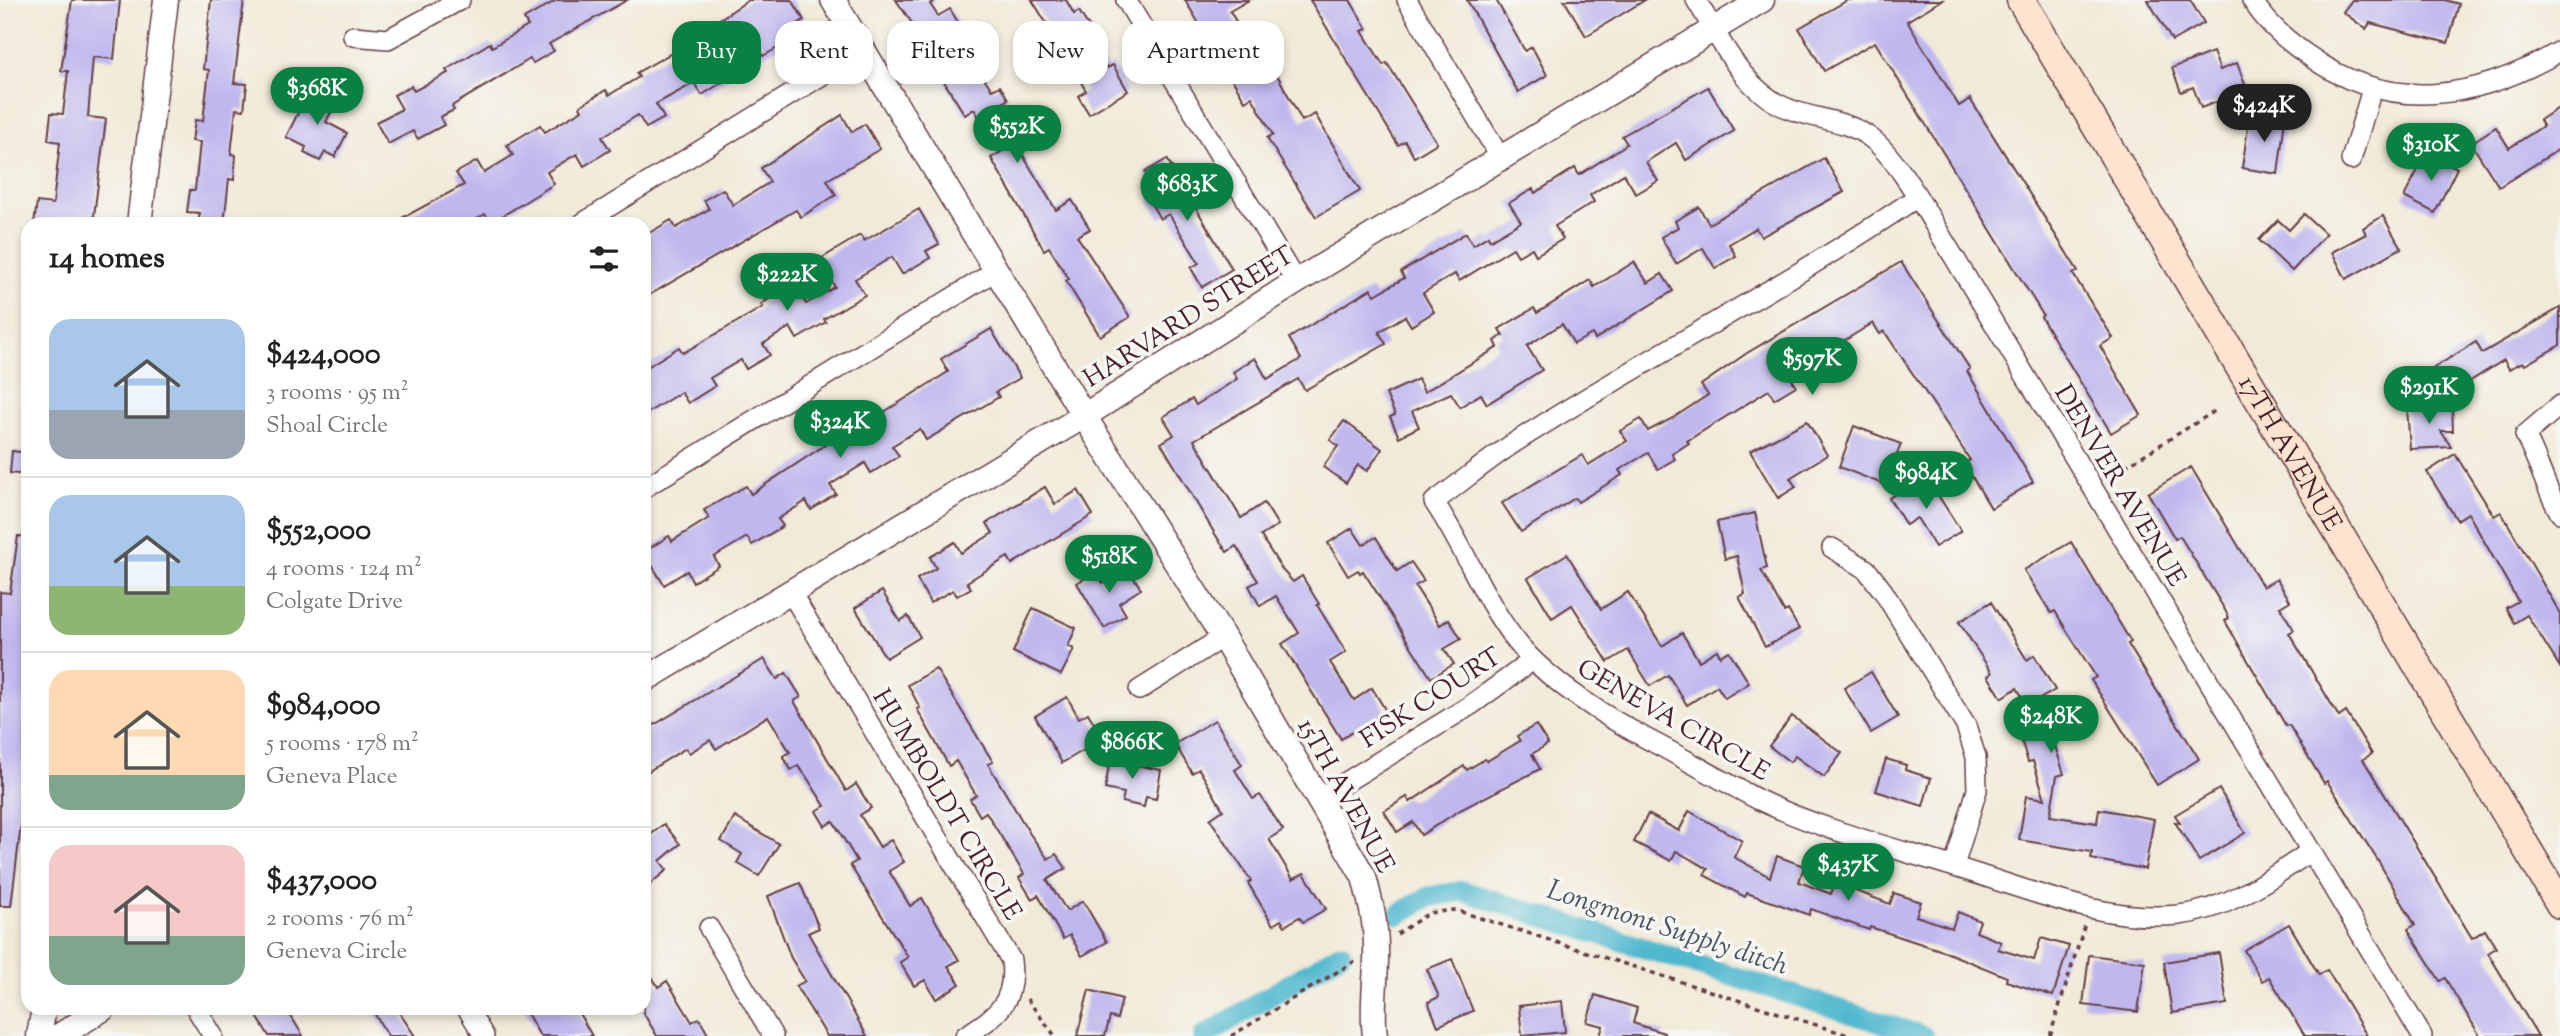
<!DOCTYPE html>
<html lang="en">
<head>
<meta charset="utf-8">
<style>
  :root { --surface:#fff; --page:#f2f2f2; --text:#222; --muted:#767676; --line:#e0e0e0; --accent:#0b8043 }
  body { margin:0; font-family:"Sorts Mill Goudy",serif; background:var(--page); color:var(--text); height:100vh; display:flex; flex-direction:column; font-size:26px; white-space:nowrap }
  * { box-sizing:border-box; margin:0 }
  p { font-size:23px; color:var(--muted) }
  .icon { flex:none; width:38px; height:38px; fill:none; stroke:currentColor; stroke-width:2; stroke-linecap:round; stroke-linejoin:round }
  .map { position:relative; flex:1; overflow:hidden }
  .details { position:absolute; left:21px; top:217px; width:630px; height:798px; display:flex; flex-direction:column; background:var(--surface); border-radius:21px; box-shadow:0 4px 10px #0003 }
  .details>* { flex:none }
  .hud { position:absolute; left:672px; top:21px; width:665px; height:63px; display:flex; gap:14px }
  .price { position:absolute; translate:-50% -60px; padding:0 16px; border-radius:24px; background:var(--accent); color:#fff; font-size:23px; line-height:46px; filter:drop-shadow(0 2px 4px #0008) }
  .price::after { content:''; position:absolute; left:50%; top:42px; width:21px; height:16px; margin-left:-10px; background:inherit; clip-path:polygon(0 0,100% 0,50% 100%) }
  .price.on { background:#222; color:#fff }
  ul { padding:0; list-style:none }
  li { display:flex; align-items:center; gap:21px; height:175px; padding:0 28px }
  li+li { border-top:2px solid var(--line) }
  li span { display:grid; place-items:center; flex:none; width:196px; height:140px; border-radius:21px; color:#555 }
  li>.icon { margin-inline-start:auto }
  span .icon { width:84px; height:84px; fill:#fffc; stroke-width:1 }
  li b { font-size:30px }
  h2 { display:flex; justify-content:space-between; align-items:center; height:84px; padding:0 28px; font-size:30px }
  .pill { padding:0 24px; border-radius:21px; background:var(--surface); box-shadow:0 4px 10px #0003; font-size:24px; line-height:63px }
  .pill.on { background:var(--accent); color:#fff }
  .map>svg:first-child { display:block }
</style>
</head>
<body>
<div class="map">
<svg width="2560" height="1036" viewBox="0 0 2560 1036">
  <rect width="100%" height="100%" fill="#f6f6f2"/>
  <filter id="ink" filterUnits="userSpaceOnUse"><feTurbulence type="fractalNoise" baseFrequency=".0143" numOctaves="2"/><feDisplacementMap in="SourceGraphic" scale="14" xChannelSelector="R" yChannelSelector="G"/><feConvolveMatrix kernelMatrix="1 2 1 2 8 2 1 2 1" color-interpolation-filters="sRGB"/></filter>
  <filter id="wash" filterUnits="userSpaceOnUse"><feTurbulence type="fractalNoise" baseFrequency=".00686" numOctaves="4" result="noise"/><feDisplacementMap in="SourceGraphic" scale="28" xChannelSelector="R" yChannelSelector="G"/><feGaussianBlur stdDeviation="1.57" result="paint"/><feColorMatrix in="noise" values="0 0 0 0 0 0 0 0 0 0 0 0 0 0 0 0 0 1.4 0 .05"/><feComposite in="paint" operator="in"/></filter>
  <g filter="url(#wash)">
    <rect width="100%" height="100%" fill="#f2ead8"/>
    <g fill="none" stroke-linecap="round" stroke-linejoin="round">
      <g stroke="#50b8ce" stroke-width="21">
        <path d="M1399,914L1428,897L1463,891L1923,1036"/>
        <path d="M1204,1036L1341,953"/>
      </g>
    </g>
    <g id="blocks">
      <g fill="#bfb7ee">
        <path d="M72,0H120L114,59L93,57L88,117L106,119L93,224H34L37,202L53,204L60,142L48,140L51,113L63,114L68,71H61Z"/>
        <path d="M211,0H244L234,83L247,84L244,110L236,109L231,154L236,155L234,180L229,179L224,224H198L200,213L187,212L190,190H195L200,142L192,141L195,120L203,121L209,70L203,69Z"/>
        <path d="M557,0H627L549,44L554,51L533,63L530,59L452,106L454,110L440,117L444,125L418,139L413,131L388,144L376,122L402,109L394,95L411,86L414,91L448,73L446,70L490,43L492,47L528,26L524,19Z"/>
        <path d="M749,0H792L804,20L785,32L790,41L763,56L756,45L723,66L731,77L702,95L694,83L656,104L664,118L646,128L638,115L602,137L610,150L584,166L577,154L547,172L554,184L491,223L485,214L469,224H391L464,185L456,173L477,161L484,173L513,155L507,145L540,125L545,132L582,110L580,106L606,90L609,95L639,77L636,73L684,46L683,43Z"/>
        <path d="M896,0H937L930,4L938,16L950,9L972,45L960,53L976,79L982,75L992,90L1000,86L1008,99L1001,104L1016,130L1010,134L1056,210L1072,200L1090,229L1077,236L1130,317L1100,336L1066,281L1069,279L1049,247L1044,250L991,158L1001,152L974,109L965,115L923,48L927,45Z"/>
        <path d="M1032,0H1066L1074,14L1079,11L1094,35L1089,38L1107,68L1113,65L1128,91L1089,114L1078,96L1086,91L1064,53L1056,58L1041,34L1050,29Z"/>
        <path d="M1185,0H1249L1230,11L1261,65L1269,60L1302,121L1315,114L1360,191L1316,217L1267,138L1273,135L1252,97L1245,101Z"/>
        <path d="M1310,0H1350L1367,29L1362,31L1383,65L1387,63L1437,143L1414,157L1405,141L1398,145Z"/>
        <path d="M1467,0H1496L1525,51L1532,47L1547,75L1518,92Z"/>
        <path d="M1564,0H1645L1586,36Z"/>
        <path d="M1848,0H1942L1907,21L1959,106L1970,99L2078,271L2073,274L2113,338L2100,346L2141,415L2111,433L2041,317L2043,315L1875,42L1824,71L1799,28Z"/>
        <path d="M2148,0H2190L2204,23L2172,41Z"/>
        <path d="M2352,0H2445L2459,4L2448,43L2370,23L2366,29L2343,12Z"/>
        <path d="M2213,52L2220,70L2237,63L2247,90L2201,108L2193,87L2181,92L2172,68Z"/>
        <path d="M1708,87L1734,131L1686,160L1676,143L1646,162L1658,181L1636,194L1624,174L1590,195L1594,202L1555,226L1563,239L1536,255L1532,248L1518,256L1513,248L1459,281L1455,274L1423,293L1434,312L1411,326L1405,316L1379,332L1386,344L1305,390L1298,379L1194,440L1241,518L1264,503L1278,525L1261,536L1283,571L1293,582L1302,576L1319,604L1317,605L1346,652L1330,662L1354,700L1372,688L1386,711L1341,739L1282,644L1299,633L1276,596L1260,606L1249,586L1258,581L1236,546L1227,552L1215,534L1161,443L1174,435L1163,417L1192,399L1196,405L1237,379L1233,372L1255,358L1267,379L1301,359L1289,338L1371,289L1375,295L1404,278L1401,272L1466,233L1473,245L1488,236L1490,240L1521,222L1509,203L1533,189L1535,193L1575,168L1579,175L1627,144L1622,136Z"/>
        <path d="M310,89L336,102L326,122L347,133L335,157L325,152L320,161L304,153L306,147L286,137Z"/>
        <path d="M2560,107V152L2558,150L2499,187L2471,143L2496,127L2509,148L2543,126L2540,120Z"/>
        <path d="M2250,114L2285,119L2278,174L2242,168Z"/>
        <path d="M842,115L852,132L865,124L880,149L827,180L836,195L801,217L796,210L644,298V236L671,220L676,228L709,209L704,200L723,189L733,205L770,182L761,168Z"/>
        <path d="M2427,152L2457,168L2435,213L2404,197Z"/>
        <path d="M1824,158L1844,192L1761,237L1756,228L1729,244L1736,256L1715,268L1703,248L1676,264L1661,237L1678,227L1675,221L1699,207L1709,224Z"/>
        <path d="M1167,159L1232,269L1202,287L1191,268L1199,263L1169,214L1160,219L1149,200L1158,195L1145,172Z"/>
        <path d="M919,209L939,244L926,251L930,258L902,274L892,257L855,279L865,295L824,319L826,322L797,339L790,327L763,344L770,355L746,369L741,360L710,378L715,386L688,403L681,392L644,415V369L679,347L683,353L763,307L761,304L794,284L806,304L835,287L819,260L860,235L864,241Z"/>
        <path d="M2304,214L2326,234L2292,271L2259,240L2278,220L2289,230Z"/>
        <path d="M2383,216L2401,248L2346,279L2332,252L2366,234L2363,228Z"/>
        <path d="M1634,262L1648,283L1662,274L1673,291L1595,339L1592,334L1574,344L1562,324L1527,346L1542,370L1487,404L1481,394L1460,407L1451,393L1412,411L1419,427L1399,437L1390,417L1395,415L1386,394L1418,379L1424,392L1498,347L1495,341L1503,335L1499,329L1534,308L1537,313L1590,280L1594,287Z"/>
        <path d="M1901,262L1970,369L1967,371L2033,482L1991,508L1964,463L1970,460L1950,429L1884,331L1880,334L1873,323L1827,351L1823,344L1785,368L1796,386L1774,399L1769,390L1687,441L1689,443L1672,454L1675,459L1658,469L1648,453L1619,470L1622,475L1578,502L1575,498L1521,532L1502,503L1582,455L1588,465L1627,441L1620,431L1641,419L1648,431L1673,418L1708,395L1701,385L1747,353Z"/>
        <path d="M2560,308V345L2525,365L2523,362L2509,369L2504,360L2448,395L2432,369L2476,342L2482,353Z"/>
        <path d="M991,329L1020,378L996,392L999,397L926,440L920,429L892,446L899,456L871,473L865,463L830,485L836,494L811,510L806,501L778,519L783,526L752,545L747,537L714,557L719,566L693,582L687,571L664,585L644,552L669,536L672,541L709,518L704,510L746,486L751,494L825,445L822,440L863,415L868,422L948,372L941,359Z"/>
        <path d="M2452,404L2453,431H2441L2451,447L2410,449L2407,407Z"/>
        <path d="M1344,421L1382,449L1367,471L1358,465L1346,483L1323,467L1338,446L1330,440Z"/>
        <path d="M1807,421L1827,455L1790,478L1796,487L1778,498L1750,451Z"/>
        <path d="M1854,426L1901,444L1885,485L1839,467Z"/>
        <path d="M12,451L28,453V475L10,473Z"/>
        <path d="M2455,454L2494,516L2501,512L2560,613V667L2527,615L2514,623L2506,608L2518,601L2468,513L2457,520L2427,472Z"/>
        <path d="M2191,467L2263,587L2277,579L2290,601L2280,607L2294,630L2289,633L2339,717L2346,712L2372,754L2363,759L2472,938L2485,930L2496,948L2488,953L2538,1036H2480L2445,978L2440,981L2417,944L2408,929L2415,925L2380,864L2327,781L2324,783L2289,725L2286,726L2225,621L2229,618L2225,610L2180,536L2175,539L2148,493Z"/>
        <path d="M1925,475L1961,531L1935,547L1917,518L1906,525L1889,498Z"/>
        <path d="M1045,487L1055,504L1078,490L1093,515L1012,564L1008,557L967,582L971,588L957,596L953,590L930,603L917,579L936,568L930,557L955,542L961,553L993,533L987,523Z"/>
        <path d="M1755,513L1767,568L1761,570L1784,612L1788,610L1799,629L1765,647L1739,597L1745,594L1737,556L1725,559L1717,522Z"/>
        <path d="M1352,528L1363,545L1376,537L1397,571L1411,562L1424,581L1415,586L1440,625L1449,619L1461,639L1444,649L1454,664L1431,678L1363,571L1360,573L1358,570L1348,576L1328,543Z"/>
        <path d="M18,536L28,537V716L23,749H28V768L11,906H0V592L10,593Z"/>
        <path d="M2071,542L2131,642L2128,644L2199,759L2157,785L2091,680L2096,677L2067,631L2055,611L2051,613L2024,570Z"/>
        <path d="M1567,554L1601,609L1628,592L1662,646L1682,633L1699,661L1717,650L1720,656L1729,651L1749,683L1725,698L1717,686L1687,705L1668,675L1650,686L1628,650L1608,662L1572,605L1552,618L1528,578Z"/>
        <path d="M1128,568L1141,589L1119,603L1126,615L1104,628L1077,583L1096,572L1103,583Z"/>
        <path d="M882,591L900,621L908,616L920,637L886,658L855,608Z"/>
        <path d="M1991,602L2027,660L2034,655L2055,690L2040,699L2064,774L2057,776L2050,816L2097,823L2099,809L2154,819L2145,869L2091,859L2092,852L2019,840L2026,796L2045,799L2033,761L2028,762L2019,733L2040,726L2017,688L2002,698L1988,676L1992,673L1959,622Z"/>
        <path d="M1033,608L1076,628L1068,646L1074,649L1061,675L1013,652Z"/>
        <path d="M764,659L777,679L786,673L801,697L794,701L846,791L856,784L871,808L860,815L880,847L891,840L904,862L889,871L910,906L922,898L959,960L948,966L960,984L936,999L925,980L914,986L900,962L908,957L850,865L857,861L833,821L825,826L816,811L825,806L806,776L798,766L791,770L783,756L790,752L768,716L716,749L710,740L689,753L686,748L644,774V731Z"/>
        <path d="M936,669L993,762L988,764L1030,834L1048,859L1056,854L1066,868L1047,880L1067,911L1083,901L1107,942L1082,956L1070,935L1063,939L1038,895L1032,899L1019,878L1024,874L986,812L980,816L970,799L976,795L956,761L949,766L917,709L920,708L908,685Z"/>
        <path d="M1871,672L1898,717L1871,733L1844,688Z"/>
        <path d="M1067,697L1079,718L1088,713L1103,739L1062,763L1035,716Z"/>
        <path d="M1792,716L1842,753L1824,777L1795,756L1790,762L1769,746Z"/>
        <path d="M1215,720L1242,765L1235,770L1253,799L1260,795L1283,830L1269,839L1293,879L1304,873L1326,909L1303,922L1299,917L1285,926L1281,920L1273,925L1248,883L1251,881L1210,819L1223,810L1199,769L1192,773L1175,744Z"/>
        <path d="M1536,725L1548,744L1532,754L1540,769L1460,810L1421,835L1413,822L1397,832L1384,811L1407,797L1410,802L1464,766L1467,770L1485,759L1487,761L1520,741L1517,736Z"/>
        <path d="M1111,754L1130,757L1129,764L1161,770L1156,799L1146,797L1144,807L1122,802L1124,793L1105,789Z"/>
        <path d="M1886,759L1906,765L1905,770L1931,778L1923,806L1876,791Z"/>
        <path d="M2219,789L2245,833L2199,861L2175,822L2180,823L2175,815Z"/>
        <path d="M1689,811L1742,841L1734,857L1770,877L1777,856L1804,866L1799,882L1831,894L1835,883L1890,904L1894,893L1921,902L1916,916L1952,928L1958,912L1980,921L1976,932L2001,942L1998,949L2034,960L2041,938L2069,946L2053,996L2006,981L2007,977L1943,951L1870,927L1869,930L1811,909L1809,915L1747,893L1745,897L1704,875L1708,869L1676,851L1671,861L1634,842L1648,814L1679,831Z"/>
        <path d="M735,817L779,844L759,876L737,863L742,854L721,841Z"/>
        <path d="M664,824L680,844L660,861L667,870L644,889V840Z"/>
        <path d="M800,883L819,928L808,933L867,1036H827L796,986L805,981L791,958L768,896Z"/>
        <path d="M2289,924L2319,975L2327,970L2367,1036H2305L2269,977L2262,981L2244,950Z"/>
        <path d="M2219,953L2227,1004L2172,1013L2164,962Z"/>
        <path d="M2089,955L2145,962L2138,1012L2083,1005Z"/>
        <path d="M1452,959L1473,1011L1438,1026L1428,1002L1439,997L1427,969Z"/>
        <path d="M644,963L658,987L667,981L692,1022L699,1018L709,1036H657L644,1014Z"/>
        <path d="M1089,990L1122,999L1117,1019L1110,1017L1105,1036H1077Z"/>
        <path d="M1595,995L1637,1008L1633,1023L1664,1033L1663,1036H1600L1603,1026L1587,1022Z"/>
        <path d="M1562,1001L1565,1032L1522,1036L1519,1006Z"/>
        <path d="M252,1008H286L303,1036H269Z"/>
        <path d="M371,1008H396L415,1036H388Z"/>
        <path d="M524,1008H576L592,1036H540Z"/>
      </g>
    </g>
  </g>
  <g filter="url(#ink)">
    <use href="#blocks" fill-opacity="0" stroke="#633d45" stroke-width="2"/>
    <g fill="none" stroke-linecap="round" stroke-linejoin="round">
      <g stroke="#633d45" stroke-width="22">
        <g id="minor">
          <path d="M1126,0L1296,282"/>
          <path d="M1407,0L1501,159"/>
          <path d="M1696,0C1721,40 1744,94 1792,110C1819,120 1848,120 1872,139C1902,163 1932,223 1954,257L2422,1036"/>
          <path d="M2252,0C2266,23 2287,41 2309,56C2390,115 2479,99 2560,51"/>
          <path d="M353,36L388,39L460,0"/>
          <path d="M2351,160L2372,89"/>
          <path d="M1916,198C1788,285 1650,356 1520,439C1490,458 1463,481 1434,502C1469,553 1489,618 1535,662C1573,698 1620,725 1666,749C1697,766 1728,784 1759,800C1826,832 1903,850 1974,873C2040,894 2108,922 2179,915C2230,909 2270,879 2311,851"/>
          <path d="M581,224L863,50"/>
          <path d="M2560,405L2525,435C2539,461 2545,488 2560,513"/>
          <path d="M644,488L997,270"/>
          <path d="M1832,548L1866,569L1883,591L1966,726L1976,757L1977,790L1954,866"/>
          <path d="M790,591L1011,960C1016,1002 998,1015 965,1036"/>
          <path d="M1139,690L1223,637"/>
          <path d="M1320,798L1471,705L1533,660"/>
          <path d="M709,928L773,1036"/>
          <path d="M196,1008L213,1036"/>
          <path d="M467,1008L484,1036"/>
        </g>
      </g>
      <g stroke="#633d45" stroke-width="27">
        <g id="tertiary">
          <path d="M833,0L1084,416L1223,637L1364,877C1370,900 1376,923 1376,948C1377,977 1371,1006 1375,1036"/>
          <path d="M139,224L166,0"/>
          <path d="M644,680L1084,416L1296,282L1762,0"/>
          <path d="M39,1036L44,1008"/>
          <path d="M59,1036L104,1008"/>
        </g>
      </g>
      <g stroke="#633d45" stroke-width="31">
        <g id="secondary">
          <path id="s1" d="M2021,0L2560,904"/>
        </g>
      </g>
      <g stroke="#633d45" stroke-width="3.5" stroke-dasharray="5 5" stroke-linecap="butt">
        <path d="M2108,477L2215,411"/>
        <path d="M1397,934L1429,913L1455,910L1851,1036"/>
        <path d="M1027,999L1055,1036"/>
        <path d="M1231,1036L1355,961"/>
        <path d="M2050,1036L2085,924"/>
      </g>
      <use href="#minor" stroke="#fff" stroke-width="19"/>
      <use href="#tertiary" stroke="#fff" stroke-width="24"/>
      <use href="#secondary" stroke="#fde4d0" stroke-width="28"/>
    </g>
  </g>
  <g text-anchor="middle" stroke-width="7" stroke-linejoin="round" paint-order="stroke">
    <g font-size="26" fill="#4a1f2b" stroke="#f6f6f2">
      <text transform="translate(1188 316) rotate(-32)" y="9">HARVARD STREET</text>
      <text dy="9" stroke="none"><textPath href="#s1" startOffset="527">17TH AVENUE</textPath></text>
      <text transform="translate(2121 485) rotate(59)" y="9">DENVER AVENUE</text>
      <text transform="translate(1430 697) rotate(-33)" y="9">FISK COURT</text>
      <text transform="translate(1674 719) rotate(30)" y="9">GENEVA CIRCLE</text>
      <text transform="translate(1347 795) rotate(61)" y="9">15TH AVENUE</text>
      <text transform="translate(948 804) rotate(59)" y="9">HUMBOLDT CIRCLE</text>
    </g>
    <g font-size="28" font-style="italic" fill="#4c5564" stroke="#f6f6f2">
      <text transform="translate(1668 926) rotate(18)" y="10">Longmont Supply ditch</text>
    </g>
  </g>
</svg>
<b class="price" style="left:317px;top:127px">$368K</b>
<b class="price on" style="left:2264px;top:144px">$424K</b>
<b class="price" style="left:1017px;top:165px">$552K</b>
<b class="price" style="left:2431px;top:183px">$310K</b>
<b class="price" style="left:1187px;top:223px">$683K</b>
<b class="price" style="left:787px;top:313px">$222K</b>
<b class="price" style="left:1812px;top:397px">$597K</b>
<b class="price" style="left:2429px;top:426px">$291K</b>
<b class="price" style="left:840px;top:460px">$324K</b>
<b class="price" style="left:1926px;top:511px">$984K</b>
<b class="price" style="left:1109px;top:595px">$518K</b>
<b class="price" style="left:2051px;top:755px">$248K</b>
<b class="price" style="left:1132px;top:781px">$866K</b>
<b class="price" style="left:1848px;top:903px">$437K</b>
<div class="hud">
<a class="pill on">Buy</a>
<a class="pill">Rent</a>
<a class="pill">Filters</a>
<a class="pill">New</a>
<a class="pill">Apartment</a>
</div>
<section class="details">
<h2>14 homes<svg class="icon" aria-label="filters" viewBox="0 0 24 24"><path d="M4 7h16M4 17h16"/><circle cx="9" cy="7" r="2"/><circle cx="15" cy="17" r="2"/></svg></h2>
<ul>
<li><span style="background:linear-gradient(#a9c7e8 65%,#9aa5b1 0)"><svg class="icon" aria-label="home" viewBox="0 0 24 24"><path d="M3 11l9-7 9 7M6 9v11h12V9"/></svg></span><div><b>$424,000</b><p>3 rooms · 95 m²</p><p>Shoal Circle</p></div></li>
<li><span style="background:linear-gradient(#a9c7e8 65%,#8fb573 0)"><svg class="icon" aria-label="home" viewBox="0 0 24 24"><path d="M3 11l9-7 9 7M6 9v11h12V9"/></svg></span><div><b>$552,000</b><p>4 rooms · 124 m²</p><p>Colgate Drive</p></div></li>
<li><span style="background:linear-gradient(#ffd9b3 75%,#7fa58c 0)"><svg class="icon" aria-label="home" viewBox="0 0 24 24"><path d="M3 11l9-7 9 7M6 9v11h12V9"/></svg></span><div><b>$984,000</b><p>5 rooms · 178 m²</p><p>Geneva Place</p></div></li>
<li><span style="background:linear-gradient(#f6c9c9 65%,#7fa58c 0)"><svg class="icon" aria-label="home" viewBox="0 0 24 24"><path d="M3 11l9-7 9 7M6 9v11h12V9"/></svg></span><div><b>$437,000</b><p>2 rooms · 76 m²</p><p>Geneva Circle</p></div></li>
</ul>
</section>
</div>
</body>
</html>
